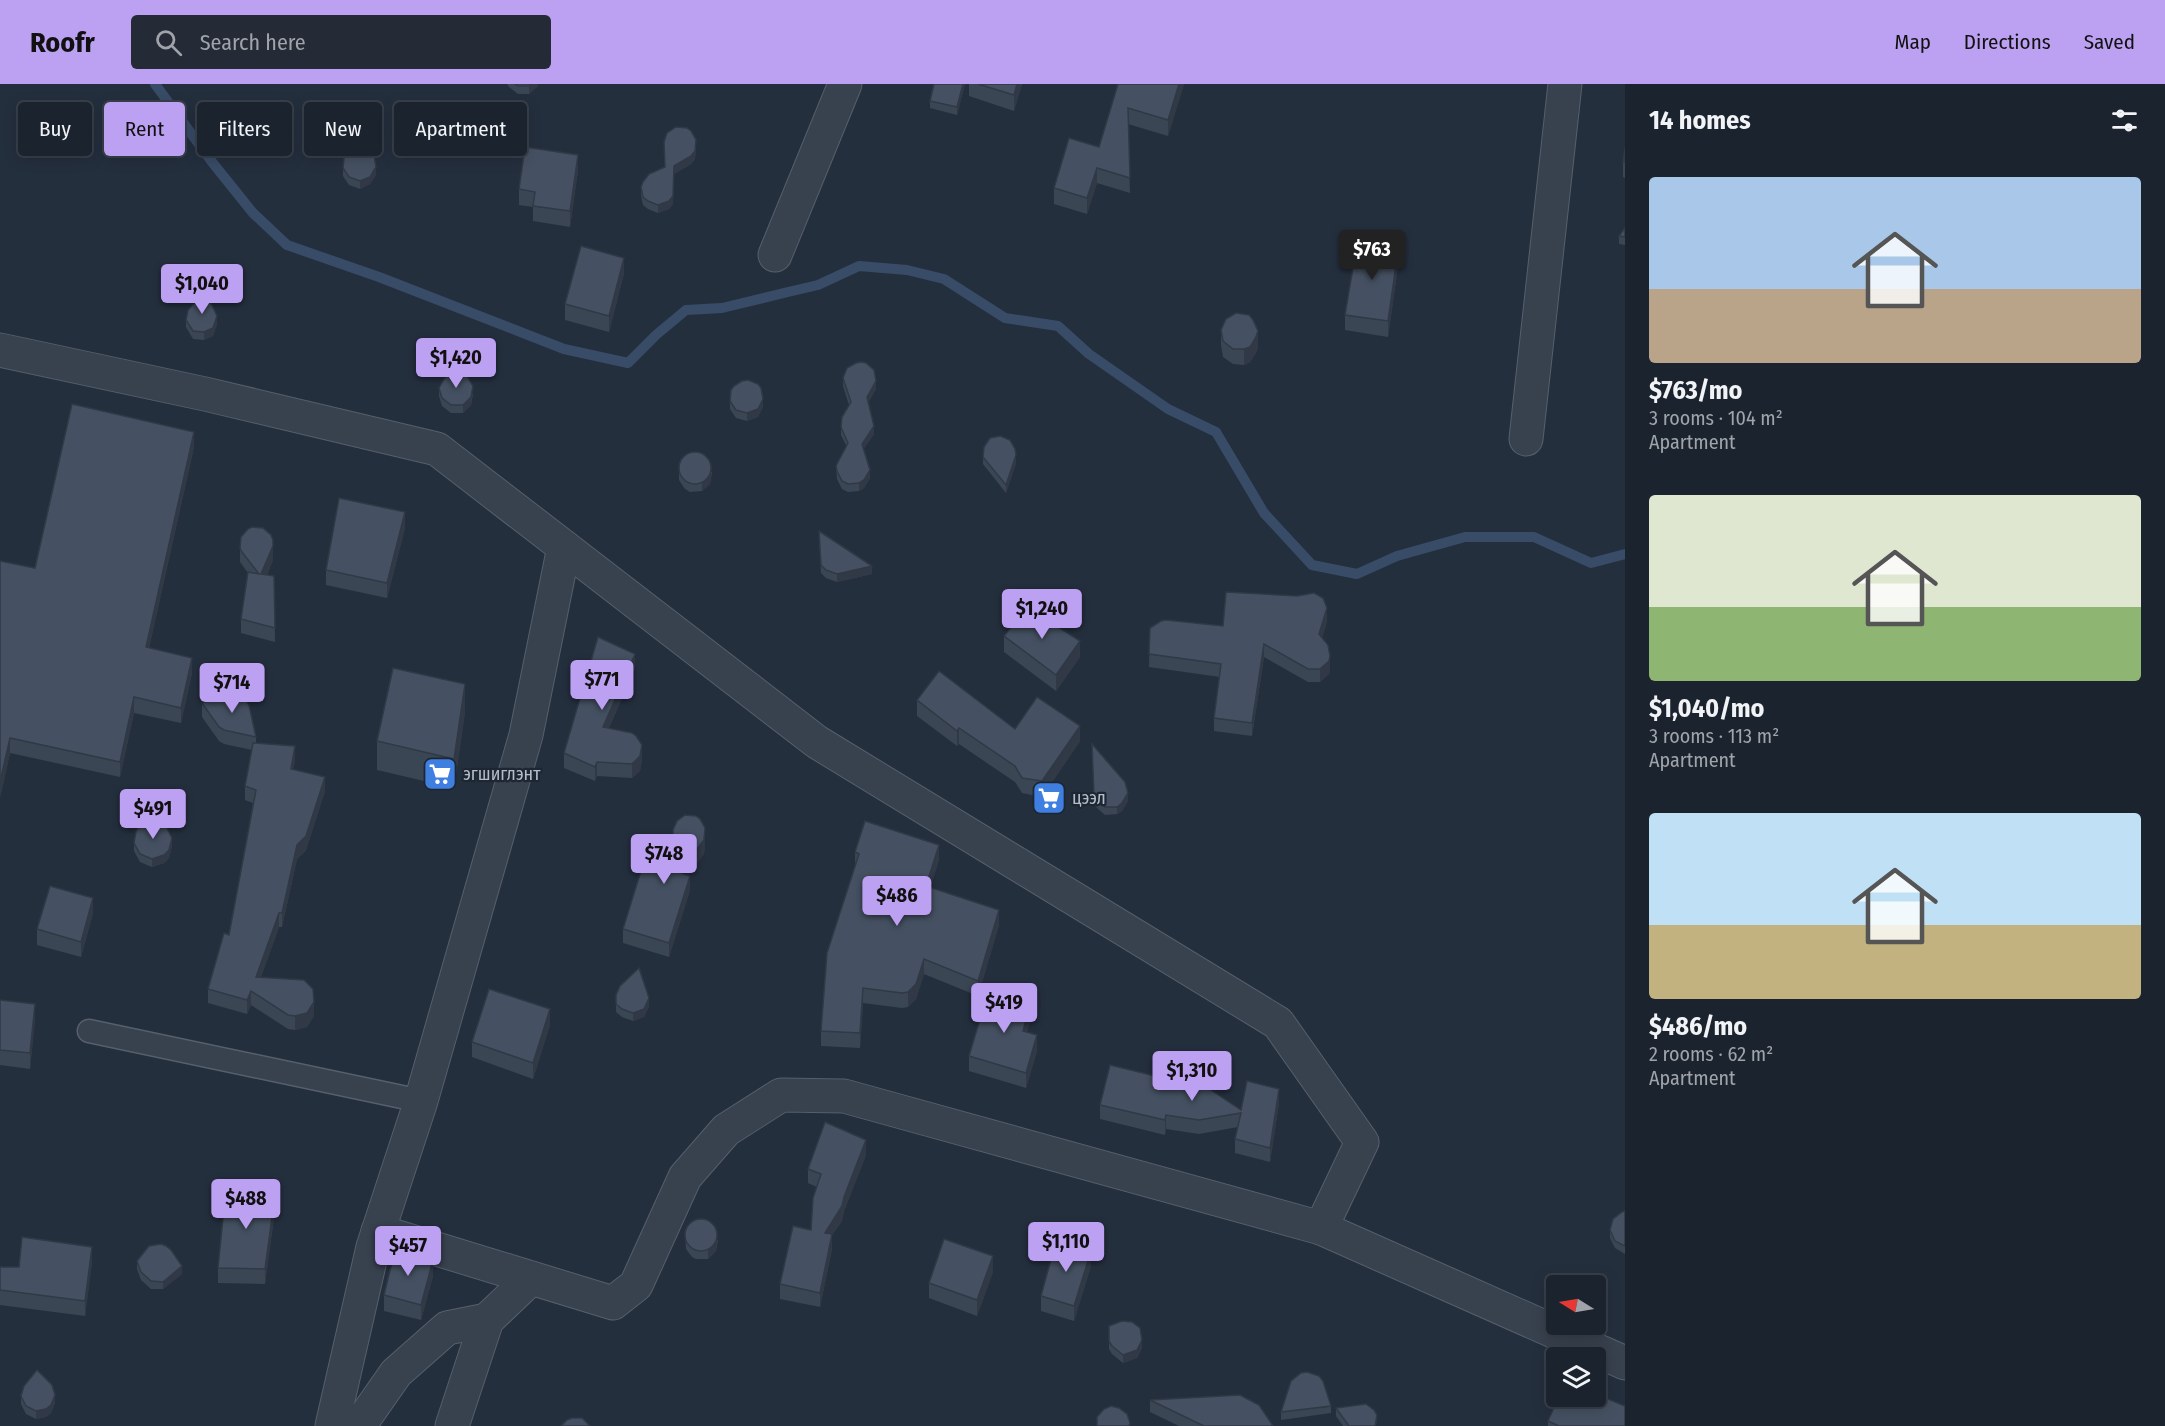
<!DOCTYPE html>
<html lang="en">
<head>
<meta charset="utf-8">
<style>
  :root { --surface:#1b232e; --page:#242b36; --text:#f1f3f6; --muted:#a0a4aa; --line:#39404a; --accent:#bca0f2 }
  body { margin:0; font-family:"Fira Sans Condensed",sans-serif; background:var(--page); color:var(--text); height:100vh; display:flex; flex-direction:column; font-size:22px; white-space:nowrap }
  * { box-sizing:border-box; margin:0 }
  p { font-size:20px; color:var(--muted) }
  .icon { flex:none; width:33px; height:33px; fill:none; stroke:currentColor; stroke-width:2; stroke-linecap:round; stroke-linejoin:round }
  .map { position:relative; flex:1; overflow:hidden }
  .sheet { display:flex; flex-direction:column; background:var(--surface); width:540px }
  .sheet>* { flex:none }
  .hud { position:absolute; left:18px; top:18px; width:570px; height:54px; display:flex; gap:12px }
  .needle { width:39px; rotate:281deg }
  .tools { position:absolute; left:1546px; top:1191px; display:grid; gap:12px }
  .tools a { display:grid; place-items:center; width:60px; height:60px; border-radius:6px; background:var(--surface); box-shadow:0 3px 15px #0003,0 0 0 2px var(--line); font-size:30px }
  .price { position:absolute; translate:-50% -51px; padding:0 14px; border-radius:6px; background:var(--accent); color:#111; font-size:20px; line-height:39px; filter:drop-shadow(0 2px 3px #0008) }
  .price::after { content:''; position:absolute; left:50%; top:36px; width:18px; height:14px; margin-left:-9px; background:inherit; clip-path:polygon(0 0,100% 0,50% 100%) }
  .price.on { background:#222; color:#fff }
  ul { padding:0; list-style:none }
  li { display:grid; align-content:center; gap:12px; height:318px; padding:0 24px }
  li span { display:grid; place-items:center; height:186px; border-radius:6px; color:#555 }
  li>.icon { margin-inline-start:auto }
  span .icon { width:108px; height:108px; fill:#fffc; stroke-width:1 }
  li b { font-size:26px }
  h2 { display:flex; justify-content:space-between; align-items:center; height:72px; padding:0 24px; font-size:26px }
  .chip { padding:0 21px; border-radius:6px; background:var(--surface); box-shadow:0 3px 15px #0003,0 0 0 2px var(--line); font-size:21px; line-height:54px }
  .chip.on { background:var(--accent); color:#111 }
  header { display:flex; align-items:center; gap:36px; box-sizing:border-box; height:84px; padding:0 30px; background:var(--accent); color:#111 }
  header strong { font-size:28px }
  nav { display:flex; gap:33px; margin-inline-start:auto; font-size:21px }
  .search { width:420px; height:54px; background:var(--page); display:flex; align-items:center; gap:15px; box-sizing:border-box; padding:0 21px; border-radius:6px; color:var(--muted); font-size:22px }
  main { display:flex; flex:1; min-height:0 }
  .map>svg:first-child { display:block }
</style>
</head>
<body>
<header>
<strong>Roofr</strong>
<div class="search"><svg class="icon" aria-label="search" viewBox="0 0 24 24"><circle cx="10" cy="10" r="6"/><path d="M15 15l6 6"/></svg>Search here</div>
<nav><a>Map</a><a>Directions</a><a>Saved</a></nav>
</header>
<main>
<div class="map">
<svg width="1625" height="1342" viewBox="0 0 1625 1342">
  <rect width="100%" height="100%" fill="#242f3e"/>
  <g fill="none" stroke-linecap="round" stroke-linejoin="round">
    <path stroke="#394c67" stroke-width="10" d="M155,0L212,78L253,129L287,161L379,193L564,265L628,279L656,251L686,226L722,224L788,208L818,201L859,182L907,186L944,195L1005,234L1058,242L1089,270L1168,325L1216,348L1264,429L1312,481L1357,490L1397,472L1465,453H1534L1591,479L1625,470"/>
    <g stroke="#565f6c" stroke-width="25">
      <path id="lane" d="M89,947L421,1017"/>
    </g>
    <g stroke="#565f6c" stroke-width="35">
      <g id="street">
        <path d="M775,171L845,0"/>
        <path d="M0,266L205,310L437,365L817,658L1278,939L1362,1058L1321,1144L1625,1279"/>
        <path d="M1526,355L1565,0"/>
        <path d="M378,1147L613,1219L636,1201L685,1093L726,1046L781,1011L844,1012L1321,1144"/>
        <path d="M332,1342L373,1163L421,1017L526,651L564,463"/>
        <path d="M359,1342L396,1289L447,1244L487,1236"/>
        <path d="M452,1342L487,1236L530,1195"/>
      </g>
    </g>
    <use href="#lane" stroke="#38414e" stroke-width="22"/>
    <use href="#street" stroke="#38414e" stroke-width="33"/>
  </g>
  <g fill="#3b4654">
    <path d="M507,0H538V2L529,10H518L509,3Z"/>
    <path d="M965,0L957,31L930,24V17Z"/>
    <path d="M969,0H1022L1014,27L969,12Z"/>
    <path d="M1118,0H1184L1168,52L1128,40L1130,109L1097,99L1087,130L1054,120V104L1099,63Z"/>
    <path d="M696,64L695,75L691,80L674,90L673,120L669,125L658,129L648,125L643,121L641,111V103L664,83Z"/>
    <path d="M1625,64V94L1623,93V78Z"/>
    <path d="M343,84L376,91L370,100L360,105L349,101L343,92Z"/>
    <path d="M578,86L570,143L533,137V123L519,121V105Z"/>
    <path d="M1625,144V161L1619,160V152Z"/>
    <path d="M1399,175L1388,253L1345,246V231Z"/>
    <path d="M624,189L609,248L565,236V220Z"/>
    <path d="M186,236L217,240L213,252L204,256L193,255L186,243Z"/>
    <path d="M1221,246L1258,263L1256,269L1250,278L1244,281L1233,280L1223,273L1221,261Z"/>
    <path d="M843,294L876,305L868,319L874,350L863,366L870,394L864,404L859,407L848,408L842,405L837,395L836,382L847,363L841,351V343L849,321L843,302Z"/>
    <path d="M439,304L473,310L471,321L463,329H451L442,322L439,312Z"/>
    <path d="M730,317L763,323L758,333L747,337L736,334L730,325Z"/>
    <path d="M194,363L149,564L192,589L181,639L134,629L120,693L10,669L0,714L35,484Z"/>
    <path d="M983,373L1016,379L1006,409L983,380Z"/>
    <path d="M679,388H712L710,400L702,407L690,408L685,405L679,396Z"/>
    <path d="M405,444L387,514L326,501V486Z"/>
    <path d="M819,454L872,490L837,498L826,494L821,489Z"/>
    <path d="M240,464L273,476L267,491L274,492L275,558L241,549V535L248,489L240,478Z"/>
    <path d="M1327,537L1322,554L1330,585L1329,590L1320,598H1308L1264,573L1252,652L1214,647V634L1220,593L1149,583L1150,544Z"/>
    <path d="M1004,552L1080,573L1056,607L1004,568Z"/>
    <path d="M635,585L609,644L642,675L640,687L632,694L597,692L595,697L564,684V669Z"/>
    <path d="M917,616L1015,645L1080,657L1042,713L1022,709L1015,698L959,660L957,662L917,632Z"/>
    <path d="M202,619L256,653V659L295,676L293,685L325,707L306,766L297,775L282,843H279L261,893L314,932L307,943L295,946L288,945L251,921L247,930L208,919V905L229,851L253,719L245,716V702L252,666L224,660L219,657L202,633Z"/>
    <path d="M465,628L454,704L377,686V657Z"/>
    <path d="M1092,668L1128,717L1122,727L1117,730L1105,731L1097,724L1094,719Z"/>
    <path d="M673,746L705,758L704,770L687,791L690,806L669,873L623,859V845L674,786Z"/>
    <path d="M134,759L172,762L169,774L164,779L152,783L140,778L134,767Z"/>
    <path d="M855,768L939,776L930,803L999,841L978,912L924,890L916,915L908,923L902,924L863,919L860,964L821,962V947L855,782Z"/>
    <path d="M93,829L81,873L37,861V845Z"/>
    <path d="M616,911L649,922L644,933L633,937L622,933L616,928Z"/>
    <path d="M0,916L35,935L30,985L0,981Z"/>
    <path d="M1030,937L1027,948L1037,967L1026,1004L969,987V972Z"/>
    <path d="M550,941L533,995L472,973V958Z"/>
    <path d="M1279,1019L1270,1078L1235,1069V1055L1238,1043L1199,1050L1166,1045L1165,1051L1100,1035V1021L1241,1026Z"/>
    <path d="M866,1071L844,1127L842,1137L832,1151V1165L820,1223L780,1215V1200L811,1146L817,1103L808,1099V1085Z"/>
    <path d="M275,1126L265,1200L218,1199V1184Z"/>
    <path d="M1625,1127V1170L1615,1164L1610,1154V1146Z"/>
    <path d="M685,1147L718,1156L716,1167L708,1175H696L692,1173L686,1165Z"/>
    <path d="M137,1177L182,1190L163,1205H151L141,1196L137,1185Z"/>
    <path d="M92,1178L85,1232L0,1221V1183H19Z"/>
    <path d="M1091,1182L1074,1237L1041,1227V1212Z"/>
    <path d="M993,1188L977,1232L929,1214V1199Z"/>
    <path d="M433,1192L421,1236L384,1227V1211Z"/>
    <path d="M1109,1242L1142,1264L1137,1274L1123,1279L1112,1270L1109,1265Z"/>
    <path d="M21,1312L55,1319L51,1329L46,1333L36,1335L26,1330L21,1320Z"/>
    <path d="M1150,1316L1273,1342H1179L1150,1328Z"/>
    <path d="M1331,1322V1329L1281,1336V1328Z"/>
    <path d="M1336,1324L1377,1331L1376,1342H1343L1336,1332Z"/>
    <path d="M1548,1337L1625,1342H1548Z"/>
  </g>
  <g fill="#303945">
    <path d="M531,0H538V2L529,10V2Z"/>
    <path d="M963,0H965L957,31V23Z"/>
    <path d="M1017,0H1022L1014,27V11Z"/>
    <path d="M1179,0H1184L1168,52V36Z"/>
    <path d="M696,56L695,75L691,80L674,90L673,120L669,125L658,129V121L674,82Z"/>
    <path d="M578,71V86L570,143V127Z"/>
    <path d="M376,83V91L370,100L360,105V97Z"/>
    <path d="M1097,84V99L1087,130V114Z"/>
    <path d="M1399,160V175L1388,253V237Z"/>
    <path d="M624,174V189L609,248V232Z"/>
    <path d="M217,232V240L213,252L204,256V248Z"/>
    <path d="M1258,247V263L1256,269L1250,278L1244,281V265Z"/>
    <path d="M876,297V305L867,321V313Z"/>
    <path d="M473,302L471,321L463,329V321Z"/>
    <path d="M763,315V323L758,333L747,337V329Z"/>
    <path d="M874,342V350L862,368V360Z"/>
    <path d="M194,348V363L146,578V563Z"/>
    <path d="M1016,371V379L1006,409V401Z"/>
    <path d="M712,380L710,400L702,407V399Z"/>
    <path d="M870,386V394L864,404L859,407V399Z"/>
    <path d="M405,428V444L387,514V499Z"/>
    <path d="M273,462V476L261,504V490Z"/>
    <path d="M872,482V490L837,498V490Z"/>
    <path d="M1327,524V537L1319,563V550Z"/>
    <path d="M1080,557V573L1056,607V591Z"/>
    <path d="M1264,560V573L1252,652V639Z"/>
    <path d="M635,570V585L603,657V643Z"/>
    <path d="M1330,572V585L1329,590L1320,598V585Z"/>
    <path d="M192,574V589L181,639V624Z"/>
    <path d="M465,600V628L454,704V675Z"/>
    <path d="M134,613V629L120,693V678Z"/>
    <path d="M1080,642V657L1042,713V697Z"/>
    <path d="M959,644V660L957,662V647Z"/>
    <path d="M10,654V669L0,714V698Z"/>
    <path d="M642,661V675L640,687L632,694V680Z"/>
    <path d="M295,662V676L291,699V685Z"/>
    <path d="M597,678V692L595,697V683Z"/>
    <path d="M325,693V707L306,766L297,775L282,843V829L297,761Z"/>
    <path d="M1128,709V717L1122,727L1117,730V723Z"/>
    <path d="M705,744V758L704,770L679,802V788Z"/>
    <path d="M172,754V762L169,774L164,779L152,783V775Z"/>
    <path d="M939,761V776L926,817V802Z"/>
    <path d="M690,792V806L669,873V859Z"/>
    <path d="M93,814V829L81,873V858Z"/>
    <path d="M999,826V841L978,912V897Z"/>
    <path d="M279,829V843L256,907V893Z"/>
    <path d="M924,875V890L916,915L908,923V908Z"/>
    <path d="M863,904V919L860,964V949Z"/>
    <path d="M251,907V921L247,930V916Z"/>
    <path d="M649,914V922L644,933L633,937V929Z"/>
    <path d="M314,918V932L307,943L295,946V932Z"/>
    <path d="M35,920V935L30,985V969Z"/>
    <path d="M1030,921V937L1023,962V947Z"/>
    <path d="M550,925V941L533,995V979Z"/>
    <path d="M1037,951V967L1026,1004V989Z"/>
    <path d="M1279,1005V1019L1270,1078V1064Z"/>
    <path d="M1166,1031V1045L1165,1051V1036Z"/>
    <path d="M866,1056V1071L844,1127L842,1137L832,1151V1165L820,1223V1209L825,1149L844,1113Z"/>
    <path d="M275,1111V1126L265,1200V1185Z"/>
    <path d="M718,1148L716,1167L708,1175V1167Z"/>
    <path d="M92,1163V1178L85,1232V1217Z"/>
    <path d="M1091,1167V1182L1074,1237V1222Z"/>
    <path d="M993,1172V1188L977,1232V1216Z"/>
    <path d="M433,1176V1192L421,1236V1221Z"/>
    <path d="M182,1182V1190L163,1205V1198Z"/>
    <path d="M1142,1256V1264L1137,1274L1123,1279V1271Z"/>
    <path d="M55,1311V1319L51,1329L46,1333L36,1335V1327Z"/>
  </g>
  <g fill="#455162" stroke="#303945" stroke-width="1.5">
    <path d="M515,0H531L529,2H518Z"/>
    <path d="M934,0H963L957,23L930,17Z"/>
    <path d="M978,0H1017L1014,11Z"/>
    <path d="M1118,0H1179L1168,36L1128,24L1130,94L1097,84L1087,114L1054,104L1069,54L1099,63Z"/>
    <path d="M676,43L687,44L691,47L696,56L695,67L691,72L674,82L673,112L669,117L658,121L648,117L643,113L641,103L643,98L649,90L665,83L664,58L667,49Z"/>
    <path d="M525,63L578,71L570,127L533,122L535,108L519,105Z"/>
    <path d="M355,64H366L374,71L376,83L370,93L360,97L349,93L343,84L344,74L350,66Z"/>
    <path d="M1625,64V78H1623Z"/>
    <path d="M1625,144V153L1619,152Z"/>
    <path d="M1357,160H1399L1388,237L1345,231Z"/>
    <path d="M581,162L624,174L609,232L565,220Z"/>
    <path d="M205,206L217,232L213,244L204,248L193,247L186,236L188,226Z"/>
    <path d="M1236,229L1249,231L1253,236L1258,247L1256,253L1250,263L1244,265H1233L1223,257L1221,246L1226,235Z"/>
    <path d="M861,278L866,279L874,286L876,297L867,313L874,342L862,360L870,386L864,396L859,399L848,400L842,397L837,387L836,382L848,359L841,343L842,333L851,318L843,294L847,284L856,279Z"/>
    <path d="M458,288L467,292L473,302L471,313L463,321H451L442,314L439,304L444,295L448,291Z"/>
    <path d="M748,296L758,300L761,304L763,315L758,325L747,329L736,326L730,317L731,306L734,302L742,297Z"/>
    <path d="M72,320L194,348L146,563L192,574L181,624L134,613L120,678L10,654L0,698V477L35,484Z"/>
    <path d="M1000,352L1010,356L1015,365L1016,371L1006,401L983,373L984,363L990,354Z"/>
    <circle cx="695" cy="384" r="16"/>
    <path d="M339,414L405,428L387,499L326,486Z"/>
    <path d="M252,443L263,444L271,451L273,456V462L261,490L274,492L275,544L241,535L248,488L259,490L242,468L240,464L241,453L248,445Z"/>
    <path d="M819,447L872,482L837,490L826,486L821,481Z"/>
    <path d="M1226,508L1297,512L1314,509L1323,514L1327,524L1319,550L1328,561L1330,572L1329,577L1320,585H1308L1264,560L1252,639L1214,634L1221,580L1149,570L1150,544L1161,537L1166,536L1223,542Z"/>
    <path d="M1027,523L1080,557L1056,591L1004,552Z"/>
    <path d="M598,553L635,570L603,643L632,649L636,652L642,661L640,672L632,680L597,678L595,683L564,669Z"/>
    <path d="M393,584L465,600L454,675L377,657Z"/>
    <path d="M939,587L1015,645L1037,613L1080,642L1042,697L1022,694L1015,682L959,644L957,647L917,616Z"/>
    <path d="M228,610H235L245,615L249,621L256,653L224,646L219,643L202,619Z"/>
    <path d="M253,659L295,662L291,685L325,693L306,752L297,761L282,829H279L256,893L304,896L313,905L314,918L307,929L295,932L288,931L251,907L247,916L208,905L224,849L229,851L256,706L245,702Z"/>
    <path d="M1092,660L1125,698L1128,709L1122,719L1117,723H1105L1097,716L1094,711Z"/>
    <path d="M685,731L696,732L700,735L705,744L704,756L679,788L690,792L669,859L623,845L645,774L674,786L673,746L677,737Z"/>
    <path d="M150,737H155L166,742L172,754L169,766L164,771L152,775L140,770L134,759L136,747L139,742Z"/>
    <path d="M865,737L939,761L926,802L999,826L978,897L924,875L916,900L908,908L902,909L863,904L860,949L821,947L827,869L859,770L855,768Z"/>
    <path d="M50,802L93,814L81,858L37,845Z"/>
    <path d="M639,884L649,914L644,925L633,929L622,925L616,920V911L620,902Z"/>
    <path d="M489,905L550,925L533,979L472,958Z"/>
    <path d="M988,908L1030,921L1023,947L1037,951L1026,989L969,972Z"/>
    <path d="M0,916L35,920L30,969L0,966Z"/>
    <path d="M1110,981L1192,1001L1202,1000L1241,1026L1247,997L1279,1005L1270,1064L1235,1055L1241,1029L1199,1036L1166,1031L1165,1036L1100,1021Z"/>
    <path d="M825,1038L866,1056L844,1113L842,1122L825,1149L832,1150L820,1209L780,1200L793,1142L811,1146L813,1114L821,1090L808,1085Z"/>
    <path d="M226,1104L275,1111L265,1185L218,1184Z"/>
    <path d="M1625,1127V1162L1615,1157L1610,1146L1613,1135L1622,1128Z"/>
    <circle cx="701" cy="1151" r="16"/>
    <path d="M22,1153L92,1163L85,1217L0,1206V1183H19Z"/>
    <path d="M944,1155L993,1172L977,1216L929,1199Z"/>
    <path d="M1056,1157L1091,1167L1074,1222L1041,1212Z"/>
    <path d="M161,1160L166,1162L171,1166L182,1182L163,1198L151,1197L141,1188L137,1177L149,1162Z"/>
    <path d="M395,1166L433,1176L421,1221L384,1211Z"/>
    <path d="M1122,1237L1132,1238L1140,1244L1142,1256L1137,1266L1123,1271L1112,1262L1109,1257V1242Z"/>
    <path d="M37,1286L52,1301L55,1311L51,1321L46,1325L36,1327L26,1322L21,1312L24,1302Z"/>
    <path d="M1307,1288L1319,1292L1323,1297L1331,1322L1281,1328L1291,1297L1301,1289Z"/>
    <path d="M1596,1310L1625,1322V1342H1559L1548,1337L1559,1312H1596Z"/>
    <path d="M1240,1311L1259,1321L1273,1342H1204L1150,1316Z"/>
    <path d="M1366,1320L1374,1326L1377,1331L1375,1342H1349L1336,1324Z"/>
    <path d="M1111,1322L1119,1324L1127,1330L1130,1339L1129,1342H1097V1333L1104,1325Z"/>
    <path d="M572,1334H582L590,1342H561L567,1336Z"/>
  </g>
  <defs>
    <g id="supermarket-square" transform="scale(1.725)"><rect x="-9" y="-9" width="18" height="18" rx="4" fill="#3f7fe0" stroke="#1d2633"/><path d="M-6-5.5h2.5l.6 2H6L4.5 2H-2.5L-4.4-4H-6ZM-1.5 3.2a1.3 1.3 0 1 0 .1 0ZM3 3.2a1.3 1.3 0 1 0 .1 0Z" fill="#fff"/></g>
  </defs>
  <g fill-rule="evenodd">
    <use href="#supermarket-square" x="440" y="690"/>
    <use href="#supermarket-square" x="1049" y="714"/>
  </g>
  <g text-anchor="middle" stroke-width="4.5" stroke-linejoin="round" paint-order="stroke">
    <g font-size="18" fill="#b4bcc9" stroke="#1d2633" text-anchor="start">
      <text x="463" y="696">эгшиглэнт</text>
      <text x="1072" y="720">цээл</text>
    </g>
  </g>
</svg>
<div class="tools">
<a><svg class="needle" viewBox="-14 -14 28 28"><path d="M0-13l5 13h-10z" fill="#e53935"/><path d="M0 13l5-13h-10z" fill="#a0a4aa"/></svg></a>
<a><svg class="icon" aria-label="layers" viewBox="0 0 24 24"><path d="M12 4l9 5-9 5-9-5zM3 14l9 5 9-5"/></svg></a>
</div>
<b class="price on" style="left:1372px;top:197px">$763</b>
<b class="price" style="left:202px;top:231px">$1,040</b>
<b class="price" style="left:456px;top:305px">$1,420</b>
<b class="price" style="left:1042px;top:556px">$1,240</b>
<b class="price" style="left:602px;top:627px">$771</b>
<b class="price" style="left:232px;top:630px">$714</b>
<b class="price" style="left:153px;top:756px">$491</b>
<b class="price" style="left:664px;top:801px">$748</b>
<b class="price" style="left:897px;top:843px">$486</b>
<b class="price" style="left:1004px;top:950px">$419</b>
<b class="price" style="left:1192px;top:1018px">$1,310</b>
<b class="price" style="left:246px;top:1146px">$488</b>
<b class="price" style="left:1066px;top:1189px">$1,110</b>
<b class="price" style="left:408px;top:1193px">$457</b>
<div class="hud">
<a class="chip">Buy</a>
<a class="chip on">Rent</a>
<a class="chip">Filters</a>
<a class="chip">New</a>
<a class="chip">Apartment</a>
</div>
</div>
<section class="sheet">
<h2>14 homes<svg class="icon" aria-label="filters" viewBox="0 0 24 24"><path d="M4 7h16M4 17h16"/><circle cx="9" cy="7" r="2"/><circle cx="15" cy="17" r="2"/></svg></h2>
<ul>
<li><span style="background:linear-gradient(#a9c7e8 60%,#b9a48a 0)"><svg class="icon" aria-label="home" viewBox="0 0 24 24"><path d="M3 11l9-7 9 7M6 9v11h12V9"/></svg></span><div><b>$763/mo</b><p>3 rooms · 104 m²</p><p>Apartment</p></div></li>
<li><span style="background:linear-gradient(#dfe7d0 60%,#8fb573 0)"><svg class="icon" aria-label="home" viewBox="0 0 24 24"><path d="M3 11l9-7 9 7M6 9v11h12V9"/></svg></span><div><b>$1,040/mo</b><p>3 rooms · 113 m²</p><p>Apartment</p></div></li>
<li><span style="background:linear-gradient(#bfe0f5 60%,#c2b280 0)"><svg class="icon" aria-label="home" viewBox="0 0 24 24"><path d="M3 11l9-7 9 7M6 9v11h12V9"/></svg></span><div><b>$486/mo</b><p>2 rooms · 62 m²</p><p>Apartment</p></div></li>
</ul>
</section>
</main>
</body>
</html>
